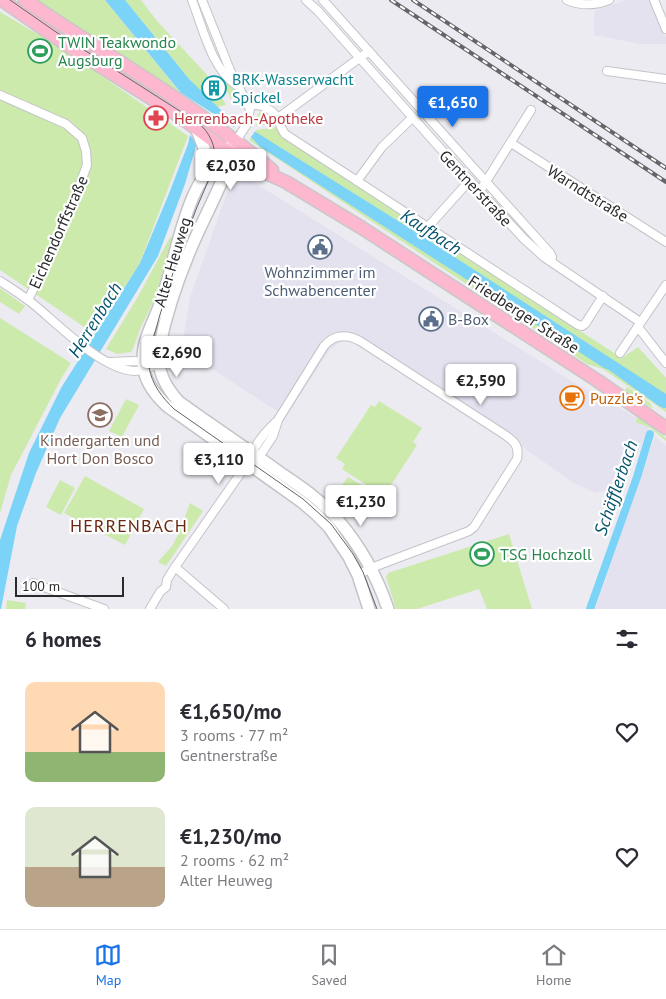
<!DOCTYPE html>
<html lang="en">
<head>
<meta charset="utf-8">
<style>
  :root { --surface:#fff; --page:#f2f2f3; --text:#2b2b33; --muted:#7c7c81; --line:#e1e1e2; --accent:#1a73e8 }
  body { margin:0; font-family:"PT Sans",sans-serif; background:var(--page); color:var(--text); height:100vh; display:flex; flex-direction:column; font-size:19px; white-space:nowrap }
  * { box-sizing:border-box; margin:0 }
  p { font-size:16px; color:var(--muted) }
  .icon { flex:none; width:28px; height:28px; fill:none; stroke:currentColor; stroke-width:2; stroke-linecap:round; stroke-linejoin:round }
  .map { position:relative; height:609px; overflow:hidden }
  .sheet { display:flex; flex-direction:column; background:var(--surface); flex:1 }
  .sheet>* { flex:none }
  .scale { position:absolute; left:15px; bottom:12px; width:109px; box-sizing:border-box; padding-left:5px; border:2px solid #2b2a2c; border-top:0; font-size:14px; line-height:18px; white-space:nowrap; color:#2b2a2c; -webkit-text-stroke:4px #fff; paint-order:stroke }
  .price { position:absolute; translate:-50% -42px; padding:0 11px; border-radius:5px; background:#fff; color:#222; font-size:16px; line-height:32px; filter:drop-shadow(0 1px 2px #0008) }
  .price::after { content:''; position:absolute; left:50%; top:30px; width:15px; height:11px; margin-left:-8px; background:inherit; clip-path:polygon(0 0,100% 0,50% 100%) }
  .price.selected { background:var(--accent); color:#fff }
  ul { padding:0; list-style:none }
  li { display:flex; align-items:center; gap:15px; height:125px; padding:0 25px }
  li span { display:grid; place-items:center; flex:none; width:140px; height:100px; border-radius:10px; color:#555 }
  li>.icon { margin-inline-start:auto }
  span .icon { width:60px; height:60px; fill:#fffc; stroke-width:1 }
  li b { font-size:21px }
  h2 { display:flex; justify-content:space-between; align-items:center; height:60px; padding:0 25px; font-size:21px }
  .dock { display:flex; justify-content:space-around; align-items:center; height:70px; border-top:1px solid var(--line); background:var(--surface); font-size:14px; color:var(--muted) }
  .dock a { display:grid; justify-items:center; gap:2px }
  .dock .selected { color:var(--accent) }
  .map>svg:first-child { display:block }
</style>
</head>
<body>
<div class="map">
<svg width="666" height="609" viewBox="0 0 666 609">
  <rect width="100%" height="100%" fill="#ecebf1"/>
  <g fill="#e5e2f0">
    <path d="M626,0H650L666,38V44H640L594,35V11Z"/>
    <path d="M243,180L252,181L578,385L650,425L631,467L616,487L595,493L572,482L415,371L359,335L343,340L329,351L286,417L194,357L183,341L190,297L227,193L233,183Z"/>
    <path d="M655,436L666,446V609H595Z"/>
  </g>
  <g fill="#cceaac">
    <path d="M36,0H105L178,90L175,94Z"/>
    <path d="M125,0H141L157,21L208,76L210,81L206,83L213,96L219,93L226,105L217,107L189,79Z"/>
    <path d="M0,12L63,49L188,136L139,265L93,333L0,270Z"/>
    <path d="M227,81L238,96L231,99L223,83Z"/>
    <path d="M262,111L269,115L275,123L273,124L256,126L258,114Z"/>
    <path d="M277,127L282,135L410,221L622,358L638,347L666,378V412L603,369L587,364L249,140L256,130Z"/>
    <path d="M173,235L156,296L140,329L133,349L131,352L117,354L106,349L139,295L169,239Z"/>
    <path d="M0,288L25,306L19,314L0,302Z"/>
    <path d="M0,318L71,363L62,377L11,475L0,513Z"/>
    <path d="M627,387L650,403L653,409L625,391Z"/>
    <path d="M126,399L139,405L122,437L109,431Z"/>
    <path d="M379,401L422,428L413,442L417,445L387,491L377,485L374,490L342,469L345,464L336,458L371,405L375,407Z"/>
    <path d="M638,417L666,438V441L649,427L635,422Z"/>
    <path d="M85,476L144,509L125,545L64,513Z"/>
    <path d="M348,477L365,487L359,496L342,485Z"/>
    <path d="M60,480L75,488L61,515L46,507Z"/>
    <path d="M190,503L203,511L166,566L158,562L172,546L180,531Z"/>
    <path d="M509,534L532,609H487L479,589L417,609H396L386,577L388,573Z"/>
    <path d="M7,600L26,603L25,609H6Z"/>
  </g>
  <g fill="#7bd3f7">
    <path d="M105,0H125L189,79L222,111L419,234L666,394V408H663L659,406L609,370L604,368L259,146L253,139L181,93Z"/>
    <path d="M190,135L197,143L196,146L185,184L158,256L60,418L36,473L17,526L1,609H0V540L29,453L61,388L140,263L168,196L188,144Z"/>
  </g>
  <path fill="#ecebf1" d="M239,119L256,130L249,140L233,129Z"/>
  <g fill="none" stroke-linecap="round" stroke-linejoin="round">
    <path stroke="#7bd3f7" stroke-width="8" d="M590,609L637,477L650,434"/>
    <g stroke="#c4c3c8" stroke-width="10">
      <g id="street">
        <path d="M192,0C203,28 211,67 236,85"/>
        <path d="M202,0L230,70L250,109L247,124L236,141"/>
        <path d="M306,0L318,11L439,147L524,239L544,257L640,322"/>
        <path d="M323,0L550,253L552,257L550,261"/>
        <path d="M567,0C581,6 594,6 609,0"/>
        <path d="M654,0L666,29"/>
        <path d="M607,71L666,79"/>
        <path d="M0,95L66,124L82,138L86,151L87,165L70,211L52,251L28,300"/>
        <path d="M248,105C260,104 272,108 278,119C280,124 281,129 285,134L578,325L582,326L585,324L603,296"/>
        <path d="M278,118L369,51"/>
        <path d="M511,143L666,242"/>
        <path d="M357,181L382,147L412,118"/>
        <path d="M480,191L531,110"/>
        <path d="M427,228L470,180"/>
        <path d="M0,281C11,288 22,295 32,303C57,323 101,369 134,371C143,371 152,367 159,363"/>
        <path d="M638,327L666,363"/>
        <path d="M620,353L666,285"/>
        <path d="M109,362L134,361L159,363"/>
        <path d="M255,459L259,457L273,436L278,420L324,346C334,334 347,334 360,341L502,433C513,440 520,445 517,459L474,527L469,531L371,568L358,575"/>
        <path d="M175,567L224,609"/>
        <path d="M33,583L104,609"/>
        <path d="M150,609L160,592L166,587L167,580L173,570L247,464C253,447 263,434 276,422"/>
      </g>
    </g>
    <g stroke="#c4c3c8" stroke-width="14">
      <g id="secondary">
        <path d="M196,128L204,148V172"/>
        <path d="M233,144C184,181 180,245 162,299C155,320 142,339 143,361C143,379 154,394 167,406L302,502L316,514L329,527L349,557L358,575L369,609"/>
        <path d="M235,145C227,174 212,202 199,230C182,267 167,308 159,349C156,369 166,388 179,402C212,426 246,448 279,472C300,486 321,500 338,520C360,546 377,576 388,609"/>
      </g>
    </g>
    <g stroke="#c8c8c8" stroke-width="15">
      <g id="primary">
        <path d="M2,0L70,47L179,116L219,145L259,170L286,182L362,228L598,381L666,428"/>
        <path d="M25,0C107,56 195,105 272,170"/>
      </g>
    </g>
    <use href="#street" stroke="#fff" stroke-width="8"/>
    <use href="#secondary" stroke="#fff" stroke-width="11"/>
    <use href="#primary" stroke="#fdb8cf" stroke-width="12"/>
    <path stroke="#656467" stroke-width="1" d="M10,0L56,32L197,122C210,132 216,146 215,163C209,182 199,200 192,220C179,252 169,285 159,318C155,334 148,351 149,367C152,385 162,397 174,409L303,499L331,524L353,554L363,572L377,609"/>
    <g stroke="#656467" stroke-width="4">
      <g id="rail">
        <path d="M391,0L666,182"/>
        <path d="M413,0L666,168"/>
      </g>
    </g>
    <use href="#rail" stroke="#fff" stroke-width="2" stroke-dasharray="5.5" stroke-linecap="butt"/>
  </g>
  <defs>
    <g id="stadium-ring" transform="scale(1.25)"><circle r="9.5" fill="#fff" stroke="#2e9e5b" stroke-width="1.5"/><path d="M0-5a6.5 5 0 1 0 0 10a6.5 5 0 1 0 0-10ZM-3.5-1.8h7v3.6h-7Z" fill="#2e9e5b"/></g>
    <g id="building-ring" transform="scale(1.25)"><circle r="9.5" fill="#fff" stroke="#0f9aa8" stroke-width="1.5"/><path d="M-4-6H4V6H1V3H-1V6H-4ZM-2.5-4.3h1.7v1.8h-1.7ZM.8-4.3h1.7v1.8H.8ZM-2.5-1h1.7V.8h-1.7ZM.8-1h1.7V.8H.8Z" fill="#0f9aa8"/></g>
    <g id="pharmacy-ring" transform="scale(1.25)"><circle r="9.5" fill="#fff" stroke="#e0444e" stroke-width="1.5"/><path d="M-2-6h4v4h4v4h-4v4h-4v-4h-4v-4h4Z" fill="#e0444e"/></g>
    <g id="civic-ring" transform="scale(1.25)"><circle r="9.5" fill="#fff" stroke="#5c6f8a" stroke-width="1.5"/><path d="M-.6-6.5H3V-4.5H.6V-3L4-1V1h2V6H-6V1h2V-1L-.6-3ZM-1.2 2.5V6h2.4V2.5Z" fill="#5c6f8a"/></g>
    <g id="cafe-ring" transform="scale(1.25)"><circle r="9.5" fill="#fff" stroke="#e8710a" stroke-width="1.5"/><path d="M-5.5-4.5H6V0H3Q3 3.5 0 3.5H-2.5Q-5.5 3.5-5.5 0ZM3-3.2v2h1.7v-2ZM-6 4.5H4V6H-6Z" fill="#e8710a"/></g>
    <g id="school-ring" transform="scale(1.25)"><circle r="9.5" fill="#fff" stroke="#8d6e63" stroke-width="1.5"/><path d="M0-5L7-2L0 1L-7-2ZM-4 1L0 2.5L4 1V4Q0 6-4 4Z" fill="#8d6e63"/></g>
  </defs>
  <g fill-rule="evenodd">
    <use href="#stadium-ring" x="40" y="51"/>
    <use href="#building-ring" x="214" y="88"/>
    <use href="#pharmacy-ring" x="156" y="118"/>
    <use href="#civic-ring" x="320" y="247"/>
    <use href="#civic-ring" x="431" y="319"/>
    <use href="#cafe-ring" x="572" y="398"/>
    <use href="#school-ring" x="100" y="415"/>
    <use href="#stadium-ring" x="482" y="554"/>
  </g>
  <g text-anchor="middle" stroke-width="4.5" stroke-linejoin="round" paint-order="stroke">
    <g font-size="16" fill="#27864d" stroke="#fff" text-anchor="start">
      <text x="58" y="48">TWIN Teakwondo<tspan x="58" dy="18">Augsburg</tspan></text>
      <text x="500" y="560">TSG Hochzoll</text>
    </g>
    <g font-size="16" fill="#0d838f" stroke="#fff" text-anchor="start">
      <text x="232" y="85">BRK-Wasserwacht<tspan x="232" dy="18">Spickel</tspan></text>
    </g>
    <g font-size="16" fill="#be3a42" stroke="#fff" text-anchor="start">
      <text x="174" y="124">Herrenbach-Apotheke</text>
    </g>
    <g font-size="16" fill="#2b2a2c" stroke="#fff">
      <text transform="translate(476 188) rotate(47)" y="6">Gentnerstraße</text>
      <text transform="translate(588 193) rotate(32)" y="6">Warndtstraße</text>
      <text transform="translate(58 232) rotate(-66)" y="6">Eichendorffstraße</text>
      <text transform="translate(172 262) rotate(-73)" y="6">Alter Heuweg</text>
      <text transform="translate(524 314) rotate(33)" y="6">Friedberger Straße</text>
    </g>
    <g font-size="16" fill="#4e5e75" stroke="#fff">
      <text x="320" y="278">Wohnzimmer im<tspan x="320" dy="18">Schwabencenter</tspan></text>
      <text x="448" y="325" text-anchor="start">B-Box</text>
    </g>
    <g font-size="16" fill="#c56008" stroke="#fff" text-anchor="start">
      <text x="590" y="404">Puzzle's</text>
    </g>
    <g font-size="16" fill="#785e54" stroke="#fff">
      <text x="100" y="446">Kindergarten und<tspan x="100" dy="18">Hort Don Bosco</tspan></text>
    </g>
    <g font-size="18" font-style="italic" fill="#06546c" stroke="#fff">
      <text transform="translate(431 232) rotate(33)" y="6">Kaufbach</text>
      <text transform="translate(95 320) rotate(-58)" y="6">Herrenbach</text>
      <text transform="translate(616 488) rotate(-71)" y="6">Schäfflerbach</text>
    </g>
    <g font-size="18" letter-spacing="1" fill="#692811" stroke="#fff">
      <text x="129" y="532">HERRENBACH</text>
    </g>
  </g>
</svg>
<div class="scale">100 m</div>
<b class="price selected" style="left:453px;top:128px">€1,650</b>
<b class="price" style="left:231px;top:191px">€2,030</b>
<b class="price" style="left:177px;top:378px">€2,690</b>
<b class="price" style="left:481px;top:406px">€2,590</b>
<b class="price" style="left:219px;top:485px">€3,110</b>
<b class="price" style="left:361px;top:527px">€1,230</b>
</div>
<section class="sheet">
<h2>6 homes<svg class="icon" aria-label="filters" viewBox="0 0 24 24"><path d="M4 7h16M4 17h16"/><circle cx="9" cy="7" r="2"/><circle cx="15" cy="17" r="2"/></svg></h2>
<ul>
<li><span style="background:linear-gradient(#ffd9b3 70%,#8fb573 0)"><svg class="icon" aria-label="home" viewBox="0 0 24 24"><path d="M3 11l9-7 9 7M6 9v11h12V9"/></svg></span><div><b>€1,650/mo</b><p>3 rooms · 77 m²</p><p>Gentnerstraße</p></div><svg class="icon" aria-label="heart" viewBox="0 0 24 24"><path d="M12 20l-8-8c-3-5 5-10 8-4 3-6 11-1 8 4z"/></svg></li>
<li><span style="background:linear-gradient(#dfe7d0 60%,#b9a48a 0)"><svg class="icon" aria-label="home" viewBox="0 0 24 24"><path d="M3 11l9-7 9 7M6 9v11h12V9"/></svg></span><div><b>€1,230/mo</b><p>2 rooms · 62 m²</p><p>Alter Heuweg</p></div><svg class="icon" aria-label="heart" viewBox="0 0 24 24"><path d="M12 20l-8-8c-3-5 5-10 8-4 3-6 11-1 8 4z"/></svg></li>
</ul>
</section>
<nav class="dock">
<a class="selected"><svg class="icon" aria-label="map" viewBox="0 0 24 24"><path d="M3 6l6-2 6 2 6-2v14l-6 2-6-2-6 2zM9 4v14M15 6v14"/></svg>Map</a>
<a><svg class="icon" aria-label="saved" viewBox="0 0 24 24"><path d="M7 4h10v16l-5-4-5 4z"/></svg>Saved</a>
<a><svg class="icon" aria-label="home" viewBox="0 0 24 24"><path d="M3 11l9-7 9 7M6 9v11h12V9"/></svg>Home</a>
</nav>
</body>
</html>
